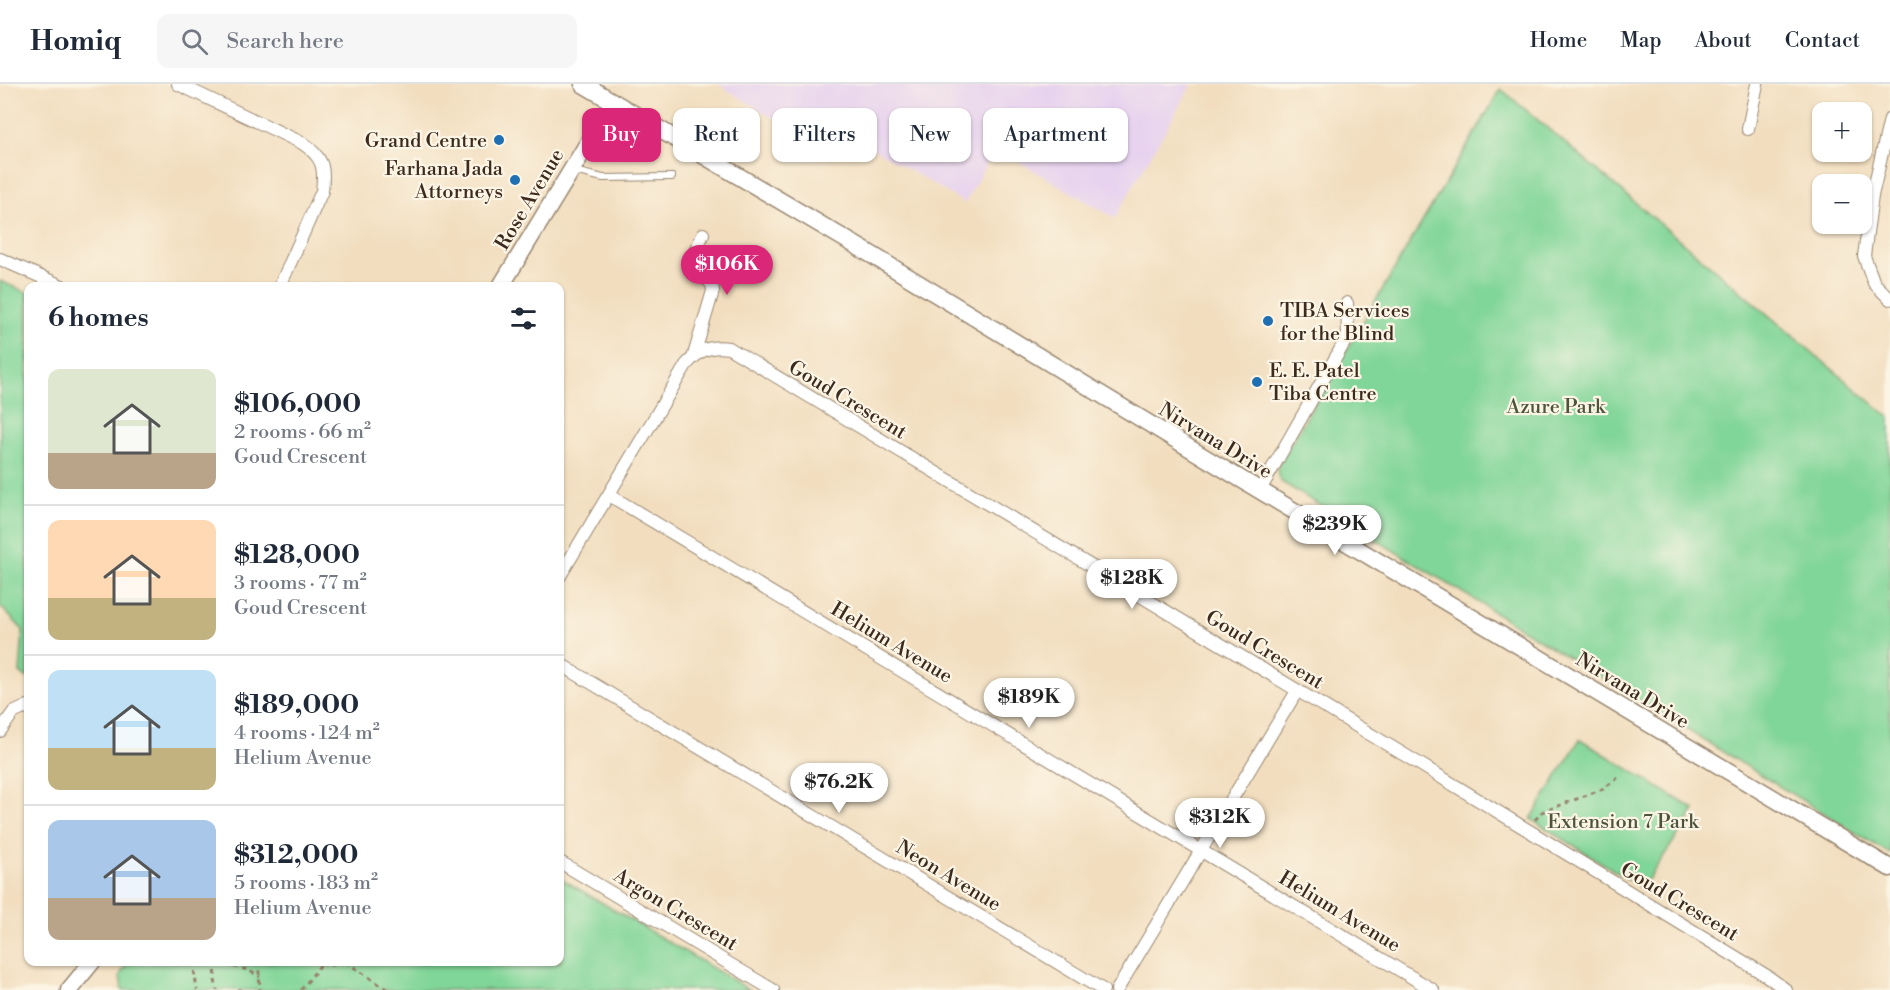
<!DOCTYPE html>
<html lang="en">
<head>
<meta charset="utf-8">
<style>
  :root { --surface:#fff; --page:#f6f6f7; --text:#1f2937; --muted:#747a83; --line:#e0e1e3; --accent:#db2777 }
  body { margin:0; font-family:"Libre Bodoni",serif; background:var(--page); color:var(--text); height:100vh; display:flex; flex-direction:column; font-size:22px; white-space:nowrap }
  * { box-sizing:border-box; margin:0 }
  p { font-size:20px; color:var(--muted) }
  .icon { flex:none; width:33px; height:33px; fill:none; stroke:currentColor; stroke-width:2; stroke-linecap:round; stroke-linejoin:round }
  .map { position:relative; flex:1; overflow:hidden }
  .sheet { position:absolute; left:24px; top:198px; width:540px; height:684px; display:flex; flex-direction:column; background:var(--surface); border-radius:12px; box-shadow:0 2px 4px #0004 }
  .sheet>* { flex:none }
  .top-card { position:absolute; left:582px; top:24px; width:570px; height:54px; display:flex; gap:12px }
  .buttons { position:absolute; left:1812px; top:18px; display:grid; gap:12px }
  .buttons a { display:grid; place-items:center; width:60px; height:60px; border-radius:12px; background:var(--surface); box-shadow:0 2px 4px #0004; font-size:30px }
  .price { position:absolute; translate:-50% -51px; padding:0 14px; border-radius:21px; background:#fff; color:#222; font-size:20px; line-height:39px; filter:drop-shadow(0 2px 3px #0008) }
  .price::after { content:''; position:absolute; left:50%; top:36px; width:18px; height:14px; margin-left:-9px; background:inherit; clip-path:polygon(0 0,100% 0,50% 100%) }
  .price.selected { background:var(--accent); color:#fff }
  ul { padding:0; list-style:none }
  li { display:flex; align-items:center; gap:18px; height:150px; padding:0 24px }
  li+li { border-top:2px solid var(--line) }
  li span { display:grid; place-items:center; flex:none; width:168px; height:120px; border-radius:12px; color:#555 }
  li>.icon { margin-inline-start:auto }
  span .icon { width:72px; height:72px; fill:#fffc; stroke-width:1 }
  li b { font-size:26px }
  h2 { display:flex; justify-content:space-between; align-items:center; height:72px; padding:0 24px; font-size:26px }
  .chip { padding:0 21px; border-radius:12px; background:var(--surface); box-shadow:0 2px 4px #0004; font-size:21px; line-height:54px }
  .chip.selected { background:var(--accent); color:#fff }
  header { display:flex; align-items:center; gap:36px; box-sizing:border-box; height:84px; padding:0 30px; background:var(--surface); border-bottom:2px solid var(--line) }
  header strong { font-size:28px }
  nav { display:flex; gap:33px; margin-inline-start:auto; font-size:21px }
  .search { width:420px; height:54px; background:var(--page); display:flex; align-items:center; gap:15px; box-sizing:border-box; padding:0 21px; border-radius:12px; color:var(--muted); font-size:22px }
  .map>svg:first-child { display:block }
</style>
</head>
<body>
<header>
<strong>Homiq</strong>
<div class="search"><svg class="icon" aria-label="search" viewBox="0 0 24 24"><circle cx="10" cy="10" r="6"/><path d="M15 15l6 6"/></svg>Search here</div>
<nav><a>Home</a><a>Map</a><a>About</a><a>Contact</a></nav>
</header>
<div class="map">
<svg width="1890" height="906" viewBox="0 0 1890 906">
  <rect width="100%" height="100%" fill="#fcf5e5"/>
  <filter id="ink" filterUnits="userSpaceOnUse"><feTurbulence type="fractalNoise" baseFrequency=".0167" numOctaves="2"/><feDisplacementMap in="SourceGraphic" scale="12" xChannelSelector="R" yChannelSelector="G"/><feConvolveMatrix kernelMatrix="1 2 1 2 8 2 1 2 1" color-interpolation-filters="sRGB"/></filter>
  <filter id="wash" filterUnits="userSpaceOnUse"><feTurbulence type="fractalNoise" baseFrequency=".008" numOctaves="4" result="noise"/><feDisplacementMap in="SourceGraphic" scale="24" xChannelSelector="R" yChannelSelector="G"/><feGaussianBlur stdDeviation="1.35" result="paint"/><feColorMatrix in="noise" values="0 0 0 0 0 0 0 0 0 0 0 0 0 0 0 0 0 1.4 0 .05"/><feComposite in="paint" operator="in"/></filter>
  <g filter="url(#wash)">
    <rect width="100%" height="100%" fill="#f2debf"/>
    <path fill="#e7d2ef" d="M718,0H1192L1115,134L995,64L965,119L857,55L810,57Z"/>
    <g fill="#80d598" stroke="#5e805b" stroke-width="1.5">
      <path d="M1501,5L1890,334V770L1280,397L1277,388L1279,380Z"/>
      <path d="M0,197L28,209V594L20,589L23,546L0,522Z"/>
      <path d="M1580,655L1695,726L1642,804L1531,735Z"/>
      <path d="M560,794L750,906H122L120,891L128,878H560Z"/>
    </g>
  </g>
  <g filter="url(#ink)">
    <g fill="none" stroke-linecap="round" stroke-linejoin="round">
      <g stroke="#96846e" stroke-width="8">
        <path id="lane" d="M574,87L603,94L672,93"/>
      </g>
      <g stroke="#96846e" stroke-width="14">
        <g id="street">
          <path d="M178,0L302,59C323,73 325,83 322,107L280,202"/>
          <path d="M1890,35L1872,112L1864,172L1874,199L1890,215"/>
          <path d="M1748,45L1757,0"/>
          <path d="M0,175L62,202"/>
          <path d="M694,271L713,207L712,200L695,185L691,178L703,150"/>
          <path d="M1260,406L1348,252L1347,219"/>
          <path d="M609,411L1433,906"/>
          <path d="M560,492L686,281C699,266 710,261 729,264L1413,676L1767,892L1786,906"/>
          <path d="M560,580L1103,906"/>
          <path d="M0,647L13,629L28,622"/>
          <path d="M560,778L773,906"/>
          <path d="M1117,906L1297,607"/>
        </g>
      </g>
      <g stroke="#96846e" stroke-width="19">
        <g id="secondary">
          <path d="M583,0L872,171L1214,379L1890,784"/>
          <path d="M501,202L613,18"/>
          <path d="M69,906L92,878"/>
        </g>
      </g>
      <g stroke="#96846e" stroke-width="3" stroke-dasharray="4.5 4.5" stroke-linecap="butt">
        <path d="M1535,736L1542,728L1603,705L1620,692"/>
        <path d="M193,878L197,906"/>
        <path d="M216,878L248,886L260,893"/>
        <path d="M216,878L215,896L217,906"/>
        <path d="M255,878L259,888L260,906"/>
        <path d="M346,878L388,906"/>
        <path d="M322,879L327,882L338,880L340,878"/>
        <path d="M237,906H241"/>
        <path d="M301,906L322,879"/>
      </g>
      <use href="#lane" stroke="#fff" stroke-width="6"/>
      <use href="#street" stroke="#fff" stroke-width="12"/>
      <use href="#secondary" stroke="#fff" stroke-width="16"/>
    </g>
  </g>
  <g fill="#1f6fb2" stroke="#fcf5e5" stroke-width="2">
    <circle cx="499" cy="56" r="6"/>
    <circle cx="515" cy="96" r="6"/>
    <circle cx="1268" cy="237" r="6"/>
    <circle cx="1257" cy="298" r="6"/>
  </g>
  <g text-anchor="middle" stroke-width="4.5" stroke-linejoin="round" paint-order="stroke">
    <g font-size="20" fill="#3b2a1e" stroke="#fcf5e5" text-anchor="end">
      <text x="487" y="63">Grand Centre</text>
      <text x="503" y="91">Farhana Jada<tspan x="503" dy="23">Attorneys</tspan></text>
      <text x="1280" y="233" text-anchor="start">TIBA Services<tspan x="1280" dy="23">for the Blind</tspan></text>
      <text x="1269" y="293" text-anchor="start">E. E. Patel<tspan x="1269" dy="23">Tiba Centre</tspan></text>
    </g>
    <g font-size="20" fill="#3b2a1e" stroke="#fcf5e5">
      <text transform="translate(529 115) rotate(-59)" y="7">Rose Avenue</text>
      <text transform="translate(848 315) rotate(31)" y="7">Goud Crescent</text>
      <text transform="translate(1216 356) rotate(31)" y="7">Nirvana Drive</text>
      <text transform="translate(892 558) rotate(31)" y="7">Helium Avenue</text>
      <text transform="translate(1265 565) rotate(31)" y="7">Goud Crescent</text>
      <text transform="translate(1633 606) rotate(31)" y="7">Nirvana Drive</text>
      <text transform="translate(949 791) rotate(31)" y="7">Neon Avenue</text>
      <text transform="translate(1680 817) rotate(31)" y="7">Goud Crescent</text>
      <text transform="translate(676 825) rotate(31)" y="7">Argon Crescent</text>
      <text transform="translate(1340 827) rotate(31)" y="7">Helium Avenue</text>
    </g>
    <g font-size="20" fill="#4c553c" stroke="#fcf5e5">
      <text x="1556" y="329">Azure Park</text>
      <text x="1623" y="744">Extension 7 Park</text>
    </g>
  </g>
</svg>
<div class="buttons">
<a>+</a>
<a>−</a>
</div>
<b class="price selected" style="left:727px;top:212px">$106K</b>
<b class="price" style="left:1335px;top:472px">$239K</b>
<b class="price" style="left:1132px;top:526px">$128K</b>
<b class="price" style="left:1029px;top:645px">$189K</b>
<b class="price" style="left:839px;top:730px">$76.2K</b>
<b class="price" style="left:1220px;top:765px">$312K</b>
<div class="top-card">
<a class="chip selected">Buy</a>
<a class="chip">Rent</a>
<a class="chip">Filters</a>
<a class="chip">New</a>
<a class="chip">Apartment</a>
</div>
<section class="sheet">
<h2>6 homes<svg class="icon" aria-label="filters" viewBox="0 0 24 24"><path d="M4 7h16M4 17h16"/><circle cx="9" cy="7" r="2"/><circle cx="15" cy="17" r="2"/></svg></h2>
<ul>
<li><span style="background:linear-gradient(#dfe7d0 70%,#b9a48a 0)"><svg class="icon" aria-label="home" viewBox="0 0 24 24"><path d="M3 11l9-7 9 7M6 9v11h12V9"/></svg></span><div><b>$106,000</b><p>2 rooms · 66 m²</p><p>Goud Crescent</p></div></li>
<li><span style="background:linear-gradient(#ffd9b3 65%,#c2b280 0)"><svg class="icon" aria-label="home" viewBox="0 0 24 24"><path d="M3 11l9-7 9 7M6 9v11h12V9"/></svg></span><div><b>$128,000</b><p>3 rooms · 77 m²</p><p>Goud Crescent</p></div></li>
<li><span style="background:linear-gradient(#bfe0f5 65%,#c2b280 0)"><svg class="icon" aria-label="home" viewBox="0 0 24 24"><path d="M3 11l9-7 9 7M6 9v11h12V9"/></svg></span><div><b>$189,000</b><p>4 rooms · 124 m²</p><p>Helium Avenue</p></div></li>
<li><span style="background:linear-gradient(#a9c7e8 65%,#b9a48a 0)"><svg class="icon" aria-label="home" viewBox="0 0 24 24"><path d="M3 11l9-7 9 7M6 9v11h12V9"/></svg></span><div><b>$312,000</b><p>5 rooms · 183 m²</p><p>Helium Avenue</p></div></li>
</ul>
</section>
</div>
</body>
</html>
